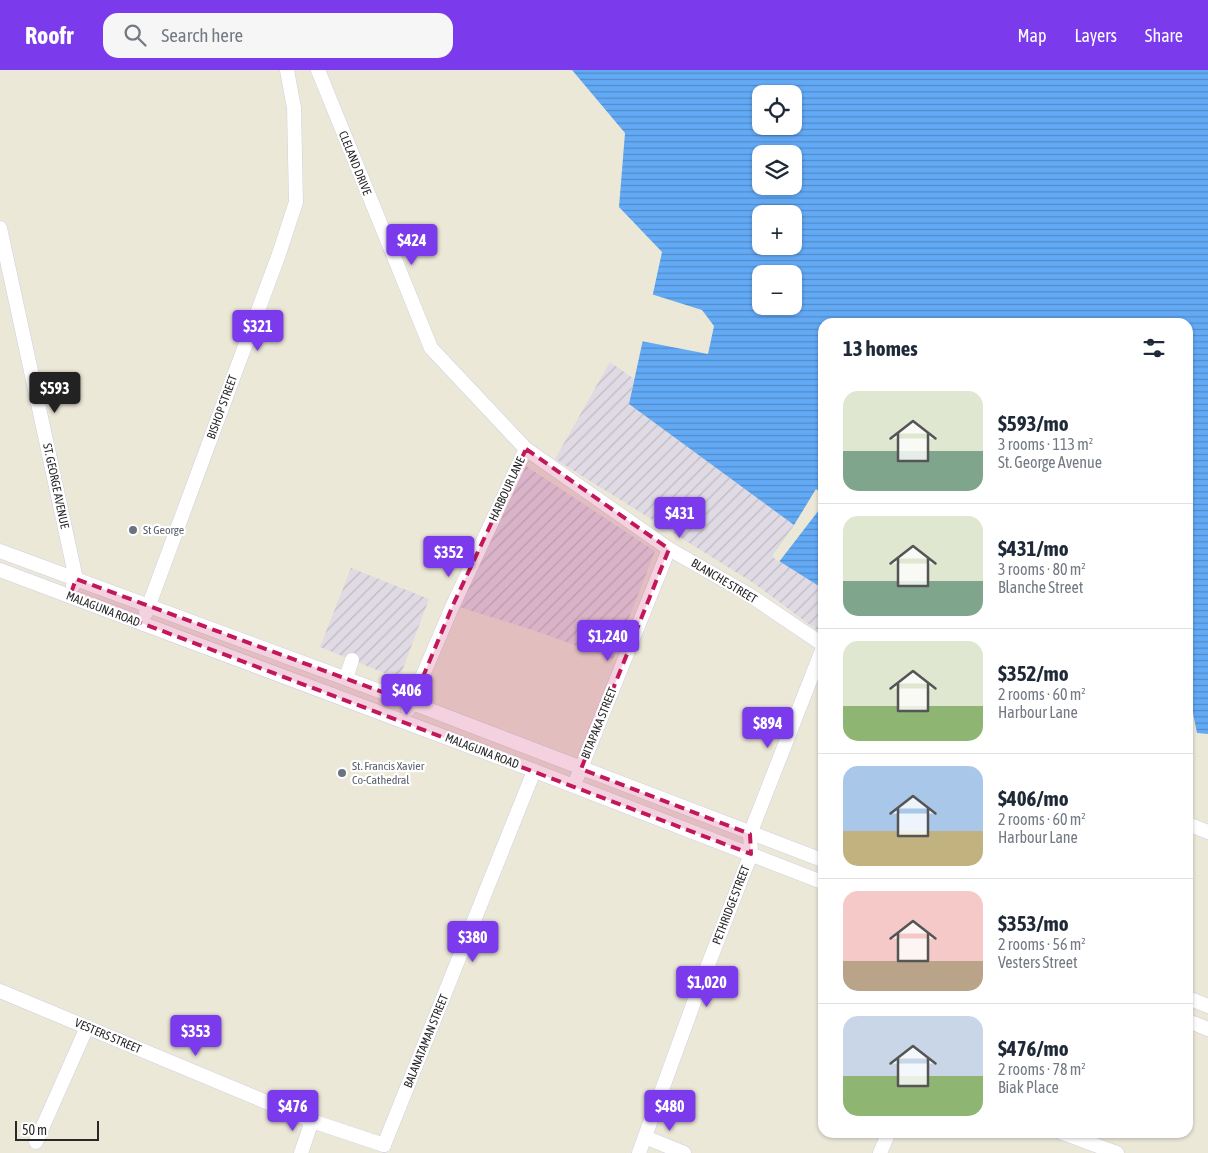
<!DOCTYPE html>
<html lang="en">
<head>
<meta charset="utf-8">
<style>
  :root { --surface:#fff; --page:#f6f6f7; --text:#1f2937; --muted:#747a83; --line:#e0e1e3; --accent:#7c3aed }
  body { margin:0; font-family:"Asap Condensed",sans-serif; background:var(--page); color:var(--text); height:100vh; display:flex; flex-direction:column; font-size:19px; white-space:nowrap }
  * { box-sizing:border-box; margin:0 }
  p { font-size:16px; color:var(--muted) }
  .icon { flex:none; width:28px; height:28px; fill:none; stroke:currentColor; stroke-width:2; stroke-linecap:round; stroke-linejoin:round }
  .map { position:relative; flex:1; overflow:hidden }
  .side { position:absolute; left:818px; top:248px; width:375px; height:820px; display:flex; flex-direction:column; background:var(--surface); border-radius:15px; box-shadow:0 1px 4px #0004 }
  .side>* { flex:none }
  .tools { position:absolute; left:752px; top:15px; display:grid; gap:10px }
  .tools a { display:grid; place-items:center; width:50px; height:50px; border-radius:10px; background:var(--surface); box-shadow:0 1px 4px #0004; font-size:25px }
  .scale { position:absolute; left:15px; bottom:12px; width:84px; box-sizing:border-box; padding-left:5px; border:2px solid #282828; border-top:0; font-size:14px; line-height:18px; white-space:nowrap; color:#282828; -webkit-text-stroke:4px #fff; paint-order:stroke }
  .price { position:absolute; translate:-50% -42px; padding:0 11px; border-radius:5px; background:var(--accent); color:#fff; font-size:16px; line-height:32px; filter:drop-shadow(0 1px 2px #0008) }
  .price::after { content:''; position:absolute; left:50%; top:30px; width:15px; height:11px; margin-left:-8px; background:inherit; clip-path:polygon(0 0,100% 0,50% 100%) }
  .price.current { background:#222; color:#fff }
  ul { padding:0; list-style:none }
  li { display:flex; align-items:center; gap:15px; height:125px; padding:0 25px }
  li+li { border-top:1px solid var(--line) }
  li span { display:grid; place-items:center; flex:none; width:140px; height:100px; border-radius:15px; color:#555 }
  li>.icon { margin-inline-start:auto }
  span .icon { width:60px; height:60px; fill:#fffc; stroke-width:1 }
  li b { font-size:21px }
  h2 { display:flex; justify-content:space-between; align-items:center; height:60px; padding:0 25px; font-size:21px }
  header { display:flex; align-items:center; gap:30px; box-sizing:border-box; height:70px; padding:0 25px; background:var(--accent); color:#fff }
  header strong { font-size:24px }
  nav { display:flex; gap:28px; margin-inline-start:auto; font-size:18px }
  .search { width:350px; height:45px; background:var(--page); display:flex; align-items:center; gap:12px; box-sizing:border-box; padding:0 18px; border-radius:15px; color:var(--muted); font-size:19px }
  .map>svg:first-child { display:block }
</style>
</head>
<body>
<header>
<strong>Roofr</strong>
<div class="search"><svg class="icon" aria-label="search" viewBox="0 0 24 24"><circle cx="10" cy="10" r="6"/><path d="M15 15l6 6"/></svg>Search here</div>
<nav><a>Map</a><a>Layers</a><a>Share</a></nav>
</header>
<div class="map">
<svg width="1208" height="1083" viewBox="0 0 1208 1083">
  <defs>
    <pattern id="industrial-furrows" width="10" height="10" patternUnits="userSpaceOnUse" patternTransform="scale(1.25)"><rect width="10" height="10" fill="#dfdae3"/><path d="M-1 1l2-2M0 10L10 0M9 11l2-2" fill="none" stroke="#bfbbc3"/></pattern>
    <pattern id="water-rules" width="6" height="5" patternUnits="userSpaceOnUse" patternTransform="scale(1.25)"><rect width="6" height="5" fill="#63aaf6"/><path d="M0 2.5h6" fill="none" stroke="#528ac7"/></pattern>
  </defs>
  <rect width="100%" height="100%" fill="#ece8d8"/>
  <g fill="url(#industrial-furrows)">
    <path d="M610,292L634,309L629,334L794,455L771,486L822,518V564L755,514L555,389Z"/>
    <path d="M523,394L655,481L613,589L533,560L459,537Z"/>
    <path d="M351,498L429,529L399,609L320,577Z"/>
  </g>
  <path fill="url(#water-rules)" fill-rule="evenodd" d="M572,0H1208V664L1197,663L1191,633L1188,632V252H822V518L771,486L794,455L629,334L662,182L619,137L625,63ZM761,24H794V56H761ZM761,84H794V116H761ZM761,144H794V176H761ZM761,204H794V236H761Z"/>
  <g fill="#ece8d8">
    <path d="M651,224L702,240L714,256L708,284L641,271Z"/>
    <path d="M816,419L822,424V436L779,492L771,486L794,455Z"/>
  </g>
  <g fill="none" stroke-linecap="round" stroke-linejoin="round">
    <g stroke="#cfcee3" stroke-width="15">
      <g id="minor">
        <path d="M318,0L431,278L526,379L669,479L748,524L822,574"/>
        <path d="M0,158L76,509L73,516"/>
        <path d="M0,481L412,633L822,790"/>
        <path d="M0,500L522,696L822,812"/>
        <path d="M146,543L279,184L296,132L294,38L287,0"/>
        <path d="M346,608L352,590"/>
        <path d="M408,640L453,535L526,379"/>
        <path d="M577,708L669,479"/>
        <path d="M1188,754L1208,762"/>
        <path d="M0,921L312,1051L384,1075"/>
        <path d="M1188,928L1208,936"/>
        <path d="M1188,951L1208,959"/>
        <path d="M1060,1062L1117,1083"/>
        <path d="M645,1067L684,1083"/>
        <path d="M36,1072L87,957"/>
        <path d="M384,1075L534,701"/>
        <path d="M301,1083L312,1051"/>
        <path d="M639,1083L698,921L751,784L750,764L822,580"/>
        <path d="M880,1083L889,1062"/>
      </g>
    </g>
    <use href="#minor" stroke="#fff" stroke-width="14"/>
  </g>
  <path fill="#c2185b" fill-opacity="0.2" stroke="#c2185b" stroke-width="4" stroke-dasharray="10 6" stroke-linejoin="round" d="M526,379L669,479L581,699L750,764L751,784L70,526L76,509L412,633L453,535Z"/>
  <g fill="#6b7280" stroke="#fff" stroke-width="2">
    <circle cx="133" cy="460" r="5"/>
    <circle cx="342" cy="703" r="5"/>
  </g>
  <g text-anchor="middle" stroke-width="4.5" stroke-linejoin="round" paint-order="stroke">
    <g font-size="12" fill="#282828" stroke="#fff">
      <text transform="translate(355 93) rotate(68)" y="4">CLELAND DRIVE</text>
      <text transform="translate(222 337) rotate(-70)" y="4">BISHOP STREET</text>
      <text transform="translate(56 416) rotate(78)" y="4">ST. GEORGE AVENUE</text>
      <text transform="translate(507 419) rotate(-65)" y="4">HARBOUR LANE</text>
      <text transform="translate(724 511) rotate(31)" y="4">BLANCHE STREET</text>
      <text transform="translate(103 539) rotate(21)" y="4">MALAGUNA ROAD</text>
      <text transform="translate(599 653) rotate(-68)" y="4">BITAPAKA STREET</text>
      <text transform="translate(482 681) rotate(21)" y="4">MALAGUNA ROAD</text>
      <text transform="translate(731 835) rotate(-69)" y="4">PETHRIDGE STREET</text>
      <text transform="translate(108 966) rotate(23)" y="4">VESTERS STREET</text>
      <text transform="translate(426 971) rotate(-68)" y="4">BALANATAMAN STREET</text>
    </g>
    <g font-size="12" fill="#5b616d" stroke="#fff" text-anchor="start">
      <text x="143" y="464">St George</text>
      <text x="352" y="700">St. Francis Xavier<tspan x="352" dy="14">Co-Cathedral</tspan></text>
    </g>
  </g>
</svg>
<div class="tools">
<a><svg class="icon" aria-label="locate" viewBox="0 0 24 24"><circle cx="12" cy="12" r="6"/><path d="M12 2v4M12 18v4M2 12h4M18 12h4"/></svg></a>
<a><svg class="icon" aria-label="layers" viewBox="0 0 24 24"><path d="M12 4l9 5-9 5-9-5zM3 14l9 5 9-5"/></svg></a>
<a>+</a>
<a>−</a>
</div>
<div class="scale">50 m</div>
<b class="price" style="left:412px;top:196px">$424</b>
<b class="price" style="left:258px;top:282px">$321</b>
<b class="price current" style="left:55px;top:344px">$593</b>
<b class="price" style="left:680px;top:469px">$431</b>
<b class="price" style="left:449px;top:508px">$352</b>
<b class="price" style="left:608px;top:592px">$1,240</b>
<b class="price" style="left:407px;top:646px">$406</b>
<b class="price" style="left:768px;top:679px">$894</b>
<b class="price" style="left:473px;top:893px">$380</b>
<b class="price" style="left:707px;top:938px">$1,020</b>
<b class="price" style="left:196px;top:987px">$353</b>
<b class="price" style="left:293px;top:1062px">$476</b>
<b class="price" style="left:670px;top:1062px">$480</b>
<section class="side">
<h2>13 homes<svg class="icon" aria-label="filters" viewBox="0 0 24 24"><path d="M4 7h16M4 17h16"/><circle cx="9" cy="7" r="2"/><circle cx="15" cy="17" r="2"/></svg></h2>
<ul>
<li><span style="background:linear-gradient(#dfe7d0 60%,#7fa58c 0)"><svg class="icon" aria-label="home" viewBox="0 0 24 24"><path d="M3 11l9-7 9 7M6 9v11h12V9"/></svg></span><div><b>$593/mo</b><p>3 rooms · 113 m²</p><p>St. George Avenue</p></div></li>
<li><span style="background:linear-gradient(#dfe7d0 65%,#7fa58c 0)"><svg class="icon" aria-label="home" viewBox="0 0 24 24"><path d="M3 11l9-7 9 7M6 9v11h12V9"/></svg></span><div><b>$431/mo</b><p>3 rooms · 80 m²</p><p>Blanche Street</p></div></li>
<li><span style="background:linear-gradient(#dfe7d0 65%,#8fb573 0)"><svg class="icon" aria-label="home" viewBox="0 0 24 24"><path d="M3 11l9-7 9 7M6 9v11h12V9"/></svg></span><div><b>$352/mo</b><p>2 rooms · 60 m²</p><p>Harbour Lane</p></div></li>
<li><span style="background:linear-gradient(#a9c7e8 65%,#c2b280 0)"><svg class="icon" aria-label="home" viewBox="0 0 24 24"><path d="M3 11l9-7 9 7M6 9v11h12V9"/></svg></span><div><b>$406/mo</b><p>2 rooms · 60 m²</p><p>Harbour Lane</p></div></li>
<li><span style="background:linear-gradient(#f6c9c9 70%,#b9a48a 0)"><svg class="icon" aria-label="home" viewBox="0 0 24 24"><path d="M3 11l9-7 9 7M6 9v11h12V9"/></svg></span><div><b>$353/mo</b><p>2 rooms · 56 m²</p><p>Vesters Street</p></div></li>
<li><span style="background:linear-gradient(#c9d6e8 60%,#8fb573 0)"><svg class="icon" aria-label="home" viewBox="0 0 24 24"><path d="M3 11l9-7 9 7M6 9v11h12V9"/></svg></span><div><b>$476/mo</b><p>2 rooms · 78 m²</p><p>Biak Place</p></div></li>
</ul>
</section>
</div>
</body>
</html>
